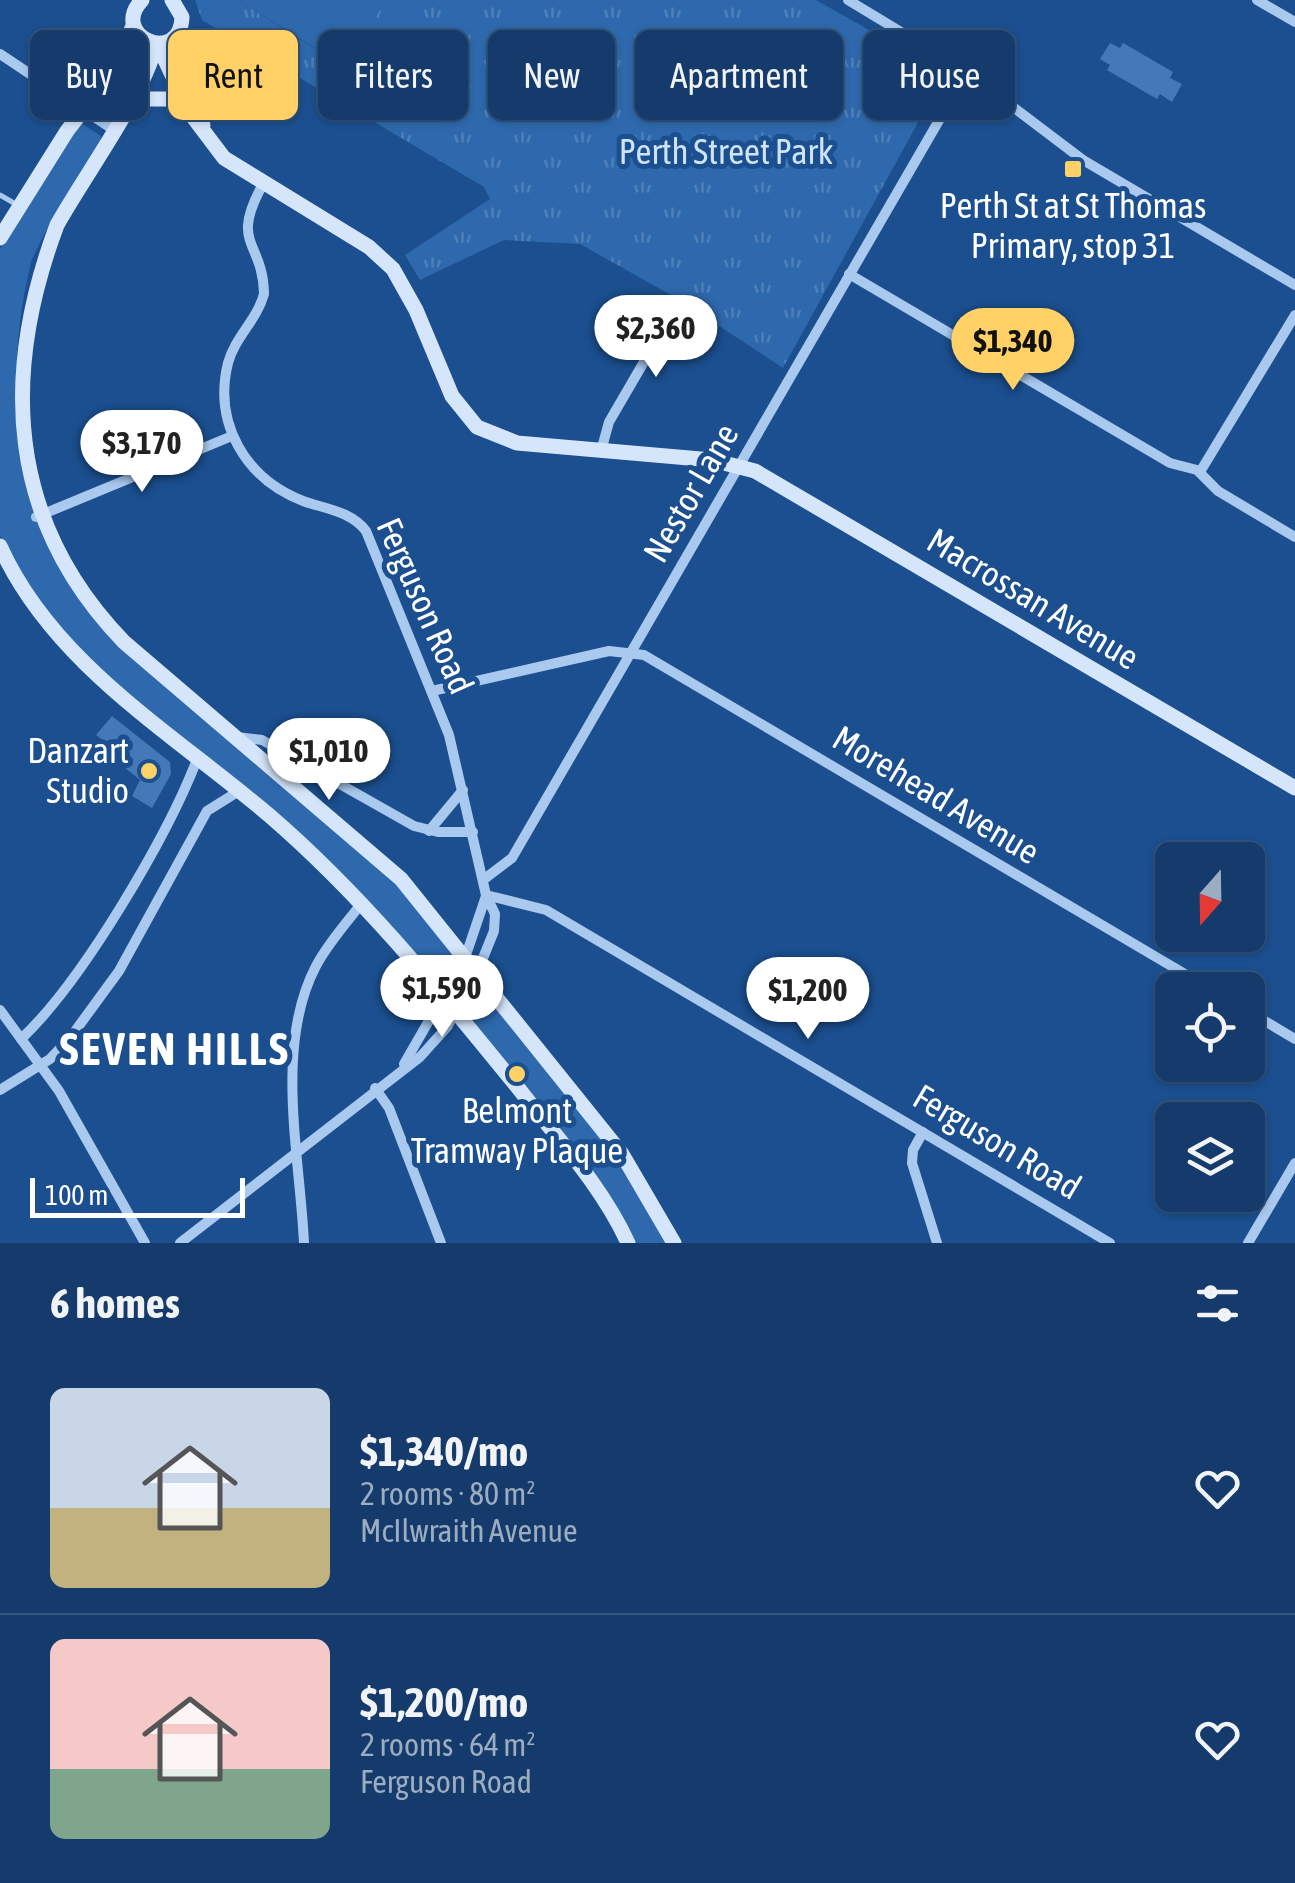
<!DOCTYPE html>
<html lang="en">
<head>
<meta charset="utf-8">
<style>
  :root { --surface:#143b6b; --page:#214673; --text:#f1f3f6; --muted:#9dadc1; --line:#33557e; --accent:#ffd166 }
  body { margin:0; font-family:"Asap Condensed",sans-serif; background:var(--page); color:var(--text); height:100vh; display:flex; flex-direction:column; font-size:38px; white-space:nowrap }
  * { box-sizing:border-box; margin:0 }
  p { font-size:32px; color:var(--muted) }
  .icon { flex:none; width:55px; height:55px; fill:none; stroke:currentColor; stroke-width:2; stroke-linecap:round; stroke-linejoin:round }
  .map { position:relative; height:1243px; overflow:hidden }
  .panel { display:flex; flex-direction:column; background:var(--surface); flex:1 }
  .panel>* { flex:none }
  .top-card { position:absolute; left:30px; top:30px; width:1235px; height:90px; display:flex; gap:20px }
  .needle { width:65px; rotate:200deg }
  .controls { position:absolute; left:1155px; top:842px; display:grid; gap:20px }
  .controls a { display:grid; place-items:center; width:110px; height:110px; border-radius:15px; background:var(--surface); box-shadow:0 2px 8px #0004,0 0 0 2px var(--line); font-size:50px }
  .scale { position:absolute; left:30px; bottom:25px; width:215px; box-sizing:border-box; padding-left:10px; border:5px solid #fff; border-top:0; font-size:28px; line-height:35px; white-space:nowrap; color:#fff; -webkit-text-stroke:8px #1b4f8f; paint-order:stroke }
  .price { position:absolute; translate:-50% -85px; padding:0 22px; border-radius:35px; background:#fff; color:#222; font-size:32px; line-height:65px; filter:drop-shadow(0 2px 5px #0008) }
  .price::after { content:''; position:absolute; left:50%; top:60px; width:30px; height:22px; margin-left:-15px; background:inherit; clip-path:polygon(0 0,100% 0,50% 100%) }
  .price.on { background:var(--accent); color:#111 }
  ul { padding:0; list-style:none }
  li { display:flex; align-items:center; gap:30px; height:250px; padding:0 50px }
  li+li { border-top:2px solid var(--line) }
  li span { display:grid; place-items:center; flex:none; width:280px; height:200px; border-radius:15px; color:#555 }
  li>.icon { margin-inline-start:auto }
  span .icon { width:120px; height:120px; fill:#fffc; stroke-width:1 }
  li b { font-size:42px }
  h2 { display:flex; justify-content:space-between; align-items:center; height:120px; padding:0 50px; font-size:42px }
  .chip { padding:0 35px; border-radius:15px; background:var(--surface); box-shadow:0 2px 8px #0004,0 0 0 2px var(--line); font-size:35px; line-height:90px }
  .chip.on { background:var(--accent); color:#111 }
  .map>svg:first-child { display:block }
</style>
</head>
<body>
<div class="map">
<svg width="1295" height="1243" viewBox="0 0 1295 1243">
  <defs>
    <pattern id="park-tufts" width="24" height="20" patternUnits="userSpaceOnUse" patternTransform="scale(2.5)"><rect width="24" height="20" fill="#2e69ad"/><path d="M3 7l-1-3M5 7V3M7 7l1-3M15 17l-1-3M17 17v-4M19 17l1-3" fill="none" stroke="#4d80b9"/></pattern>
  </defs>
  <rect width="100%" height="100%" fill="#1b4f8f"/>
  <g fill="#2e69ad">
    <path d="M238,0H387L346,68Z"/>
    <path d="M81,123L101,136L100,143C76,182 49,220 31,262C0,392 14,529 105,630L387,871L458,958L445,980L434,974L77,651L13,564L0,535V249Z"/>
    <path d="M475,991L489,996L605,1139L670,1243H632L462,1012Z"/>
  </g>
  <path fill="url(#park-tufts)" d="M195,0H238L345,68L386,0H816L931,65L937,88L783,368L680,300L580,244L504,240L420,280L405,255L490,199L484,187L202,20Z"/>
  <g fill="#4478b7">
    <path d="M1110,43L1120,48L1123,43L1173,72L1170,78L1182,84L1172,102L1160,94L1157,99L1107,70L1110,65L1100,59Z"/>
    <path d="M112,716L170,762L171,774L152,808L132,796L140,780L124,767L129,760L96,735Z"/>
  </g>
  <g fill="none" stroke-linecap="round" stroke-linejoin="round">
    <path stroke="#a9c9ee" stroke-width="5" d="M0,195L19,206"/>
    <g stroke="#a9c9ee" stroke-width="10">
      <path d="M848,0L967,72L1083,160L1295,285"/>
      <path d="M1257,0L1295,22"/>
      <path d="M0,54L114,130"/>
      <path d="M849,274L1170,463L1197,470L1218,491L1295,537"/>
      <path d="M601,451L609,422L680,300"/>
      <path d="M1200,472L1295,315"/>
      <path d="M36,517L232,436"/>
      <path d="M432,691L609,651L644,655L1212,990"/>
      <path d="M237,737L262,740L414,826L438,832H473"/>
      <path d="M429,831L463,790"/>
      <path d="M483,880L512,858L967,72"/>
      <path d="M486,895L546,910L1110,1243"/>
      <path d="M0,1010L59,1091L145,1243"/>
      <path d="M1248,1011L1295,1039"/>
      <path d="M21,1039C82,982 168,836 198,757"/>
      <path d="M404,1064L465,958L486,896"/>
      <path d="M375,1088L389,1108L441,1243"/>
      <path d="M0,1090L50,1059L70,1038L119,971L207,811L239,791"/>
      <path d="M923,1132L913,1150L912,1163L937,1243"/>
      <path d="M180,1243L420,1057L447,1027L477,973L494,931L495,914L486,895L449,735L366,531C351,511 325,509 303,501C246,479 213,424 228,363C235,337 257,320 264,294C263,240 229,245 263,184"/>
      <path d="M304,1243C300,1156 274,1046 316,966C328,943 347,922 362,903"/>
      <path d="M1248,1243L1295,1163"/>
    </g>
    <g stroke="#d6e6fa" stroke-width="15">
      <path d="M142,0C108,36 180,67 182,17L172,0"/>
      <path d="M179,32L203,125"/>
      <path d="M156,45C141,100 86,173 57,225C0,377 8,522 124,642L401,879L622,1154L674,1243"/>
      <path d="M158,45L190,113L224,158L369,247L393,269L416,310L452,396L477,427L517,443L712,460L755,471L1295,788"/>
      <path d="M129,99H167L186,105"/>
      <path d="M0,238L67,131L111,74L133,26"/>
      <path d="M0,546C53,664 174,734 270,816C365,898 440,992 519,1089C557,1138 602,1186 628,1243"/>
    </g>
  </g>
  <g fill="#ffd166" stroke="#1b4f8f" stroke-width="4">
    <rect x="1063" y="159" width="20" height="20" rx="5"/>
    <circle cx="149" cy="771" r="10"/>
    <circle cx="517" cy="1074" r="10"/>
  </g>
  <g text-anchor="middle" stroke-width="10" stroke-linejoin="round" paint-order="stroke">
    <g font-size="35" fill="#cfe3fa" stroke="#1b4f8f">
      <text x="726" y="164">Perth Street Park</text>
    </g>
    <g font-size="35" fill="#fff" stroke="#1b4f8f">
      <text x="1073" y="218">Perth St at St Thomas<tspan x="1073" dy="40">Primary, stop 31</tspan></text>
      <text x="129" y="763" text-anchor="end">Danzart<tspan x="129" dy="40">Studio</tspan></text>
      <text x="517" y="1123">Belmont<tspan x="517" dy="40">Tramway Plaque</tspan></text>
    </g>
    <g font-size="35" fill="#fff" stroke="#1b4f8f">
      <text transform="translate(691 493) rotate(-60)" y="12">Nestor Lane</text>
      <text transform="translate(1033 599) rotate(31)" y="12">Macrossan Avenue</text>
      <text transform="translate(425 606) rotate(66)" y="12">Ferguson Road</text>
      <text transform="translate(936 795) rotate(31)" y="12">Morehead Avenue</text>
      <text transform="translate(997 1142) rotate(31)" y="12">Ferguson Road</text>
    </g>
    <g font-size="45" font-weight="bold" letter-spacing="2.5" fill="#fff" stroke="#1b4f8f">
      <text x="175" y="1065">SEVEN HILLS</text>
    </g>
  </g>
</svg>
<div class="controls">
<a><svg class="needle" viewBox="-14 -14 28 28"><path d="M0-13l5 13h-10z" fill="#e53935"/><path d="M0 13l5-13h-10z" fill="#9dadc1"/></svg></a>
<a><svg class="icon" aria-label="locate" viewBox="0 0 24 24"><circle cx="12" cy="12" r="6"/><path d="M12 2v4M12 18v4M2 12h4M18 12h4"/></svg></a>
<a><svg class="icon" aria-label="layers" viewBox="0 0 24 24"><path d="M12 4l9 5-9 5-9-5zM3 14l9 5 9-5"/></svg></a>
</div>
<div class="scale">100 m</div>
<b class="price" style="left:656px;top:380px">$2,360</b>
<b class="price on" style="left:1013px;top:393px">$1,340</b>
<b class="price" style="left:142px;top:495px">$3,170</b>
<b class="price" style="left:329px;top:803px">$1,010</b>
<b class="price" style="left:442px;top:1040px">$1,590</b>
<b class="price" style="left:808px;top:1042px">$1,200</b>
<div class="top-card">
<a class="chip">Buy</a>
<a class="chip on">Rent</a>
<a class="chip">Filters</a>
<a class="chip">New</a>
<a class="chip">Apartment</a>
<a class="chip">House</a>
</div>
</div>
<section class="panel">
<h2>6 homes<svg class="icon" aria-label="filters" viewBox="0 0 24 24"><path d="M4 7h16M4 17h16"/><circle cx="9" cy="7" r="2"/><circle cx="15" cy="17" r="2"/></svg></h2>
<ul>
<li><span style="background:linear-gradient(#c9d6e8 60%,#c2b280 0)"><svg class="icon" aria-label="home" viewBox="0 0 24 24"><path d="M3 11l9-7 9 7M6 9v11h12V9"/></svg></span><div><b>$1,340/mo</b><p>2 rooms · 80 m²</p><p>McIlwraith Avenue</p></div><svg class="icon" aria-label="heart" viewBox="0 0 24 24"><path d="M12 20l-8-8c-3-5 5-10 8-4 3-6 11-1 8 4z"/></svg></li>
<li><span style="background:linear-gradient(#f6c9c9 65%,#7fa58c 0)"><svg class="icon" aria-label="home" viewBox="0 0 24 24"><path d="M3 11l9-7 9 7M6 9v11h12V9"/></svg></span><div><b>$1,200/mo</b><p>2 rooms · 64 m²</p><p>Ferguson Road</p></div><svg class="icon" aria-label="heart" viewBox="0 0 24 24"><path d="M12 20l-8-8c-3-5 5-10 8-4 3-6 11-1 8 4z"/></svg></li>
</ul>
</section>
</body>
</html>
